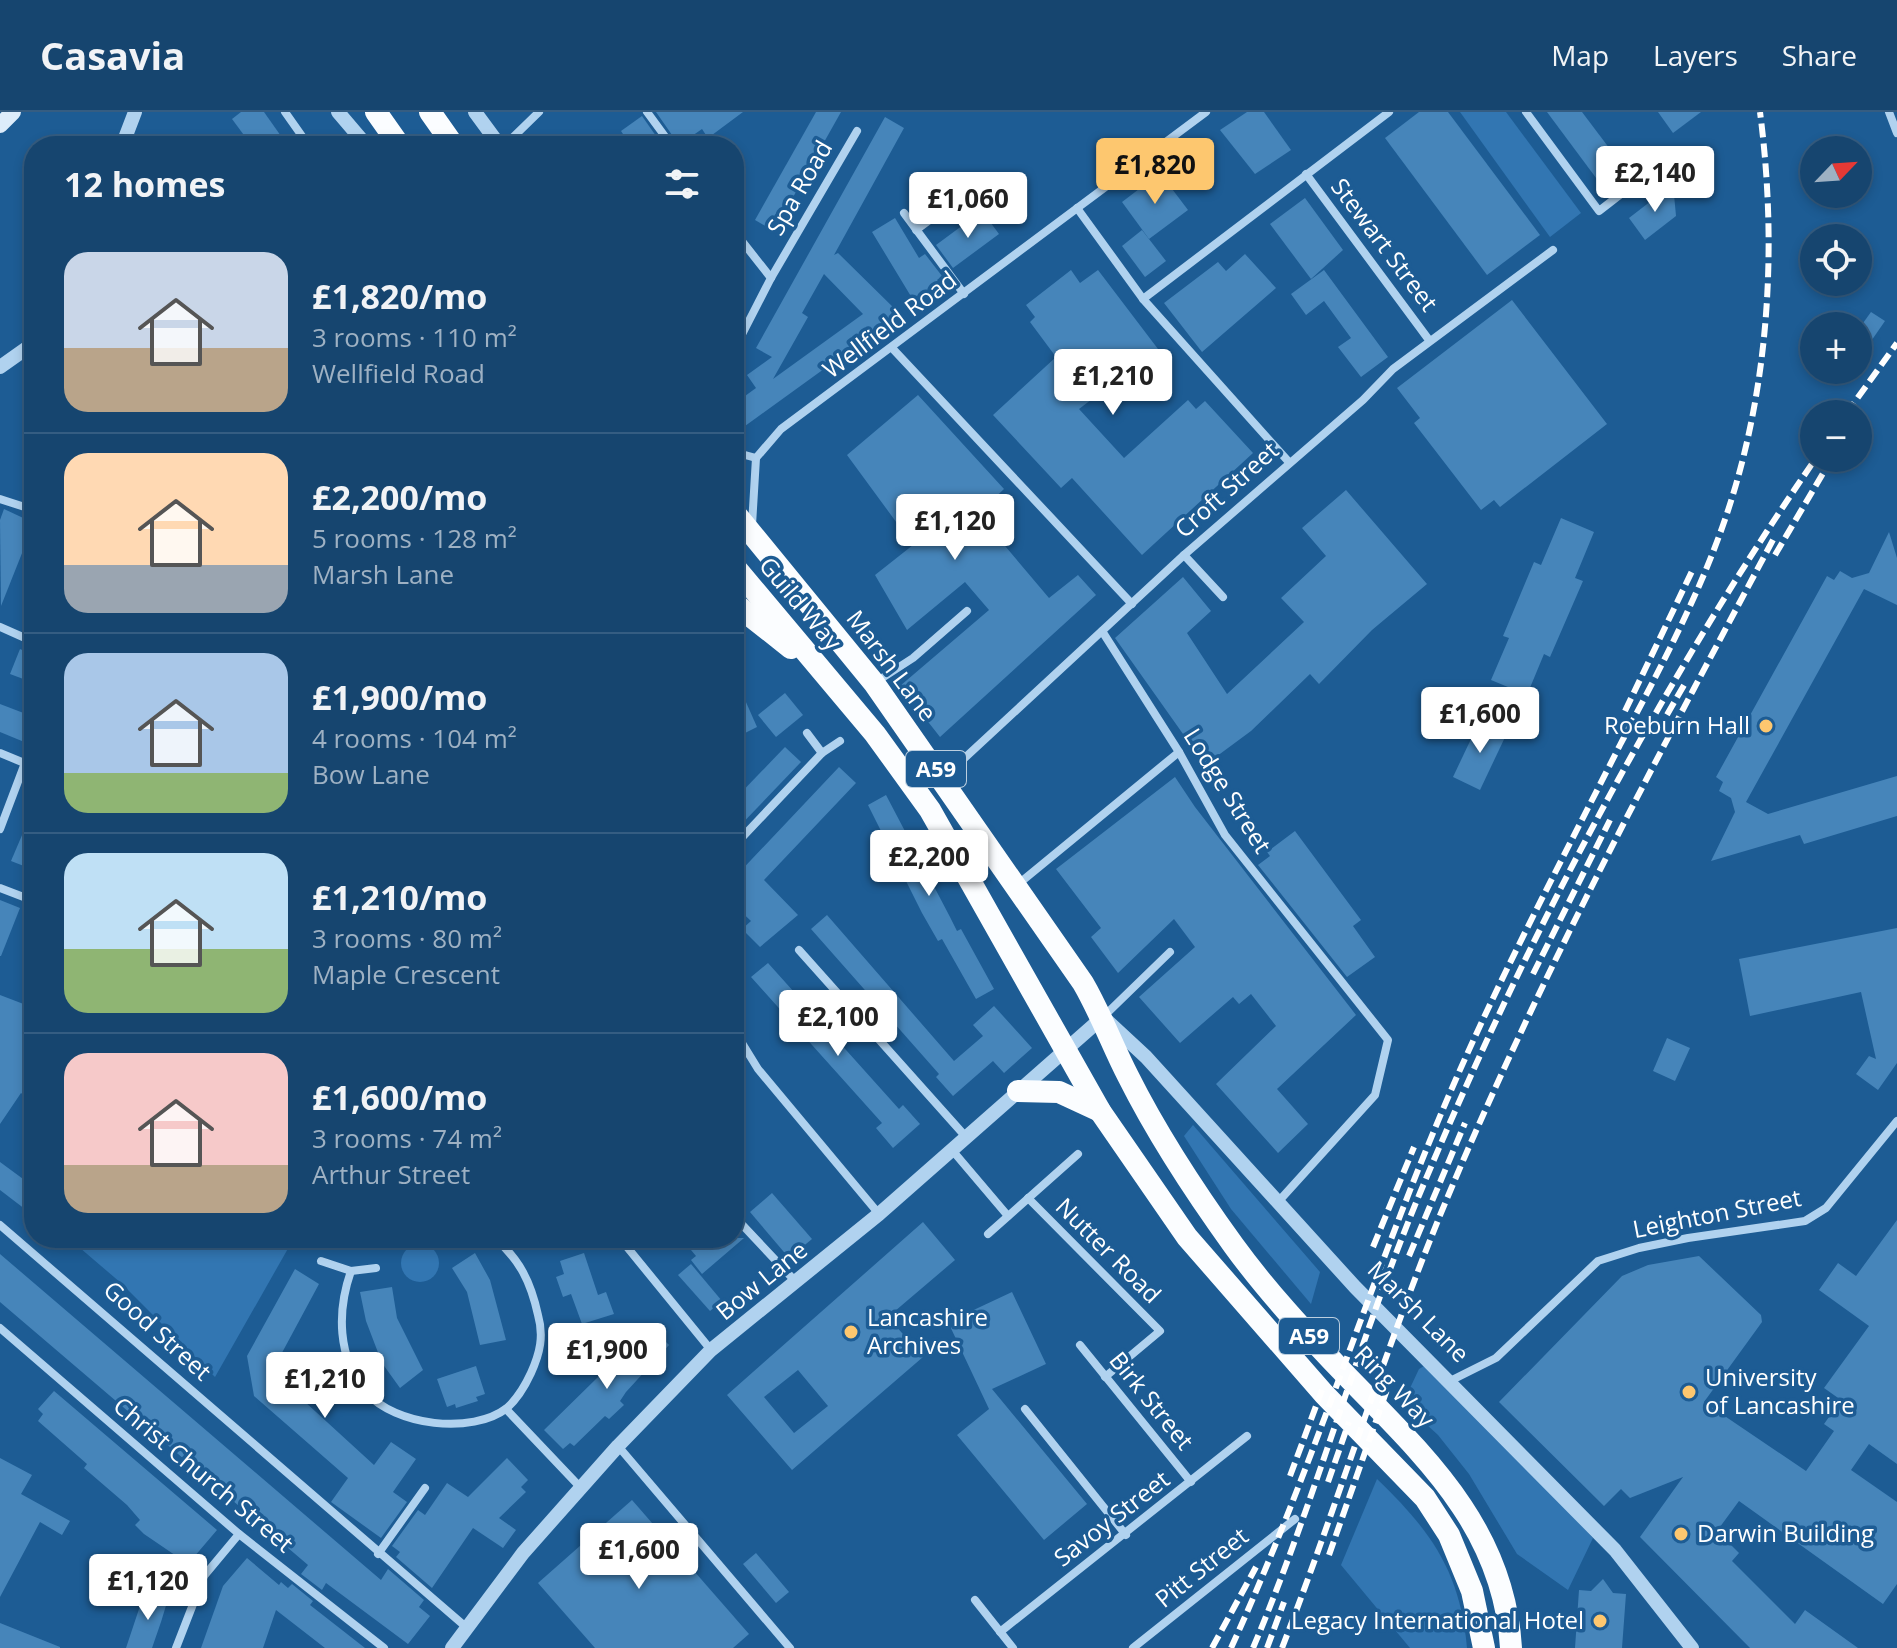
<!DOCTYPE html>
<html lang="en">
<head>
<meta charset="utf-8">
<style>
  :root { --surface:#16456f; --page:#234f77; --text:#f1f3f6; --muted:#9eb1c3; --line:#355d82; --accent:#fdc76f }
  body { margin:0; font-family:"Open Sans",sans-serif; background:var(--page); color:var(--text); height:100vh; display:flex; flex-direction:column; font-size:30px; white-space:nowrap }
  * { box-sizing:border-box; margin:0 }
  p { font-size:26px; color:var(--muted) }
  .icon { flex:none; width:44px; height:44px; fill:none; stroke:currentColor; stroke-width:2; stroke-linecap:round; stroke-linejoin:round }
  .map { position:relative; flex:1; overflow:hidden }
  .sheet { position:absolute; left:24px; top:24px; width:720px; height:1112px; display:flex; flex-direction:column; background:var(--surface); border-radius:32px; box-shadow:0 4px 12px #0003,0 0 0 2px var(--line) }
  .sheet>* { flex:none }
  .needle { width:52px; rotate:65deg }
  .tools { position:absolute; left:1800px; top:24px; display:grid; gap:16px }
  .tools a { display:grid; place-items:center; width:72px; height:72px; border-radius:50%; background:var(--surface); box-shadow:0 4px 12px #0003,0 0 0 2px var(--line); font-size:40px }
  .price { position:absolute; translate:-50% -68px; padding:0 18px; border-radius:8px; background:#fff; color:#222; font-size:26px; line-height:52px; filter:drop-shadow(0 2px 4px #0008) }
  .price::after { content:''; position:absolute; left:50%; top:48px; width:24px; height:18px; margin-left:-12px; background:inherit; clip-path:polygon(0 0,100% 0,50% 100%) }
  .price.current { background:var(--accent); color:#111 }
  ul { padding:0; list-style:none }
  li { display:flex; align-items:center; gap:24px; height:200px; padding:0 40px }
  li+li { border-top:2px solid var(--line) }
  li span { display:grid; place-items:center; flex:none; width:224px; height:160px; border-radius:24px; color:#555 }
  li>.icon { margin-inline-start:auto }
  span .icon { width:96px; height:96px; fill:#fffc; stroke-width:1 }
  li b { font-size:34px }
  h2 { display:flex; justify-content:space-between; align-items:center; height:96px; padding:0 40px; font-size:34px }
  header { display:flex; align-items:center; gap:48px; box-sizing:border-box; height:112px; padding:0 40px; background:var(--surface); border-bottom:2px solid var(--line) }
  header strong { font-size:38px }
  nav { display:flex; gap:44px; margin-inline-start:auto; font-size:28px }
  .map>svg:first-child { display:block }
</style>
</head>
<body>
<header>
<strong>Casavia</strong>
<nav><a>Map</a><a>Layers</a><a>Share</a></nav>
</header>
<div class="map">
<svg width="1897" height="1536" viewBox="0 0 1897 1536">
  <rect width="100%" height="100%" fill="#1d5c94"/>
  <g fill="#3276b2">
    <path d="M1460,0H1506L1581,101L1550,125Z"/>
    <path d="M1193,1013L1320,1160L1311,1192L1231,1097L1184,1024Z"/>
    <path d="M75,1126H294L215,1265L121,1171L73,1130Z"/>
    <circle cx="420" cy="1151" r="19"/>
    <path d="M1431,1250L1593,1426L1568,1478L1517,1442L1469,1362L1438,1323L1403,1291L1419,1257Z"/>
    <path d="M1377,1367C1431,1419 1460,1459 1467,1536H1410L1341,1453Z"/>
  </g>
  <g fill="#4685ba" fill-rule="evenodd">
    <path d="M241,0H264L288,34H252L232,7Z"/>
    <path d="M656,0H743L708,26L702,17L679,33Z"/>
    <path d="M816,0H841L774,119L755,108Z"/>
    <path d="M1247,0H1264L1291,38L1255,62L1220,18Z"/>
    <path d="M1419,0H1448L1540,123L1487,163L1385,26Z"/>
    <path d="M1547,0H1582L1628,61L1605,78Z"/>
    <path d="M1658,0H1701L1673,21Z"/>
    <path d="M642,4L663,34H631L621,19Z"/>
    <path d="M885,5L904,16L834,143L838,141L900,202L734,322V292L756,276L747,263L772,245L756,236ZM824,162L863,202L773,267L808,205L802,201Z"/>
    <path d="M1160,61L1188,98L1149,127L1122,90Z"/>
    <path d="M1673,72L1676,104L1645,128L1629,106Z"/>
    <path d="M1305,86L1343,138L1311,167L1270,112Z"/>
    <path d="M982,99L999,122L953,156L936,133Z"/>
    <path d="M895,106L919,146L925,142L942,164L937,168L940,172L915,191L872,120Z"/>
    <path d="M1142,118L1166,149L1145,165L1122,134Z"/>
    <path d="M1245,142L1276,176L1202,240L1164,191L1218,150L1226,159Z"/>
    <path d="M1071,158L1080,171L1098,158L1158,237L1079,297L1124,346L1188,288L1196,297L1205,289L1253,341L1142,443L1072,366L1061,376L993,303L1056,245L1030,210L1035,205L1026,193Z"/>
    <path d="M1324,158L1388,245L1361,265L1338,235L1351,226L1324,189L1306,203L1291,182Z"/>
    <path d="M1512,188L1607,312L1500,395L1494,388L1481,398L1414,311L1420,306L1397,276Z"/>
    <path d="M1871,200L1885,209L1858,248V218Z"/>
    <path d="M918,283L1004,377L978,402L1049,486L1078,463L1096,483L940,625L900,574L989,498L965,470L907,518L875,463L913,433L847,343Z"/>
    <path d="M1346,378L1427,472L1372,518L1319,572L1310,562L1251,619L1205,653L1115,526L1183,465L1211,499L1187,521L1227,582L1304,510L1281,486L1326,444L1302,416Z"/>
    <path d="M4,397L34,411L1,494L0,408Z"/>
    <path d="M1561,406L1594,420L1575,466L1583,469L1550,545L1544,542L1527,583L1491,568L1509,526L1503,524L1534,450L1541,453Z"/>
    <path d="M1889,420L1897,446V493L1864,477L1746,690L1768,702L1897,664V704L1804,732L1800,723L1711,749L1735,700L1731,686L1719,679L1723,670L1716,665L1827,464L1834,468L1840,459L1852,466L1869,461Z"/>
    <path d="M20,537L34,543V571L10,562Z"/>
    <path d="M734,563L757,615L741,623L734,608Z"/>
    <path d="M785,581L803,603L776,625L758,603Z"/>
    <path d="M0,592L34,605V634L0,620Z"/>
    <path d="M1480,608L1507,621L1480,678L1453,665Z"/>
    <path d="M785,635L801,650L734,720V688Z"/>
    <path d="M839,655L856,671L764,768L798,803L760,835L742,817L751,809L734,793V766Z"/>
    <path d="M1175,665L1195,695L1356,903L1277,977L1308,1012L1278,1041L1216,972L1276,914L1251,882L1239,892L1233,885L1180,931L1139,885L1195,835L1174,807L1118,861L1091,825L1101,816L1056,757Z"/>
    <path d="M886,683L950,805L957,819L961,817L994,877L976,887L942,827L938,829L922,801L868,693Z"/>
    <path d="M34,695V758L11,749Z"/>
    <path d="M1295,719L1361,808L1353,814L1375,845L1347,865L1258,753L1270,744L1267,740Z"/>
    <path d="M0,788L20,796L1,844H0Z"/>
    <path d="M827,803L954,949L983,924L973,913L994,894L1032,936L1004,961L993,949L953,984L936,965L939,962L811,817Z"/>
    <path d="M1897,816V951L1878,978L1856,962L1869,944L1876,947L1861,880L1750,904L1739,847Z"/>
    <path d="M768,851L899,997L903,993L920,1012L893,1036L876,1016L882,1011L751,865Z"/>
    <path d="M0,883L34,896V991L21,981L0,1012Z"/>
    <path d="M1667,926L1690,936L1675,969L1653,959Z"/>
    <path d="M0,1050L34,1075V1104L0,1078Z"/>
    <path d="M772,1081L812,1127L789,1146L750,1100Z"/>
    <path d="M1897,1108V1352L1869,1332L1851,1358L1897,1390V1472L1883,1492L1739,1389L1717,1419L1739,1441L1732,1449L1795,1512L1805,1498L1858,1536H1750L1640,1425L1683,1365L1630,1386L1621,1377L1604,1394L1499,1290L1622,1164L1648,1153L1699,1144L1761,1203L1762,1210L1704,1290L1806,1359L1834,1319L1824,1312L1841,1288L1824,1276L1869,1214L1819,1178L1838,1151L1856,1164Z"/>
    <path d="M923,1110L955,1148L888,1205L923,1245L792,1358L727,1283ZM798,1258L828,1294L794,1321L764,1285Z"/>
    <path d="M681,1126H744L702,1162L691,1148L696,1144Z"/>
    <path d="M475,1141L490,1168L506,1228L480,1233L467,1180L452,1156Z"/>
    <path d="M584,1141L598,1183L606,1180L614,1202L582,1212L571,1182L563,1185L556,1165L564,1162L560,1149Z"/>
    <path d="M0,1142L381,1468L388,1457L424,1488L419,1495L430,1504L408,1532L326,1471L322,1478L301,1462L308,1453L0,1190Z"/>
    <path d="M691,1152L722,1189L710,1199L678,1163Z"/>
    <path d="M295,1157L319,1172L277,1250L281,1268L374,1353L391,1330L416,1347L393,1380L407,1390L381,1426L331,1390L348,1366L254,1284L247,1244Z"/>
    <path d="M392,1175L397,1206L423,1258L400,1276L382,1251L366,1209L360,1180Z"/>
    <path d="M1012,1180L1046,1252L992,1277L1087,1392L1044,1428L957,1323L989,1297L948,1210Z"/>
    <path d="M650,1214L669,1233L626,1280L620,1289L624,1293L609,1307L605,1304L574,1334L570,1331L563,1337L544,1318Z"/>
    <path d="M476,1254L485,1282L476,1285L478,1289L456,1296L455,1292L447,1295L437,1267Z"/>
    <path d="M54,1279L217,1418L188,1452L144,1422L135,1413L140,1408L127,1393L84,1356L87,1352L38,1309L43,1302L38,1297Z"/>
    <path d="M0,1346L32,1363L21,1382L70,1409L62,1423L40,1410L0,1485Z"/>
    <path d="M507,1346L528,1368L521,1375L526,1380L499,1406L516,1418L503,1436L473,1416L432,1476L396,1445L400,1440L392,1434L418,1398L425,1403L447,1371L468,1385Z"/>
    <path d="M632,1388L749,1522L733,1536H595L538,1471Z"/>
    <path d="M756,1441L789,1480L776,1491L743,1452Z"/>
    <path d="M247,1446L279,1473L281,1470L288,1476L292,1472L313,1489L310,1493L365,1536H325L276,1498L263,1536H201L223,1474Z"/>
    <path d="M1603,1467L1613,1481L1626,1482L1622,1536H1575L1579,1478L1591,1479Z"/>
    <path d="M145,1479L168,1487L161,1510L152,1536H126Z"/>
    <path d="M0,1511L60,1535V1536H0Z"/>
  </g>
  <g fill="none" stroke-linecap="round" stroke-linejoin="round">
    <g stroke="#b0d2ef" stroke-width="8">
      <path d="M285,0L309,34"/>
      <path d="M647,0L672,34"/>
      <path d="M1526,0L1599,99L1666,47"/>
      <path d="M1889,0L1897,21"/>
      <path d="M504,34L539,0"/>
      <path d="M1306,62L1429,228"/>
      <path d="M1077,96L1143,187L1288,349"/>
      <path d="M904,101L964,182"/>
      <path d="M916,118L943,98"/>
      <path d="M734,119L771,166"/>
      <path d="M1143,187L1389,0"/>
      <path d="M893,237L1132,492"/>
      <path d="M734,238L771,166L857,19"/>
      <path d="M734,340L756,346"/>
      <path d="M0,387L34,398"/>
      <path d="M752,413L756,346L781,317L1206,0"/>
      <path d="M1184,443L1223,485"/>
      <path d="M0,515L34,530"/>
      <path d="M1102,519L1179,640L1225,723L1388,928L1375,983L1278,1090"/>
      <path d="M876,570L913,546L967,499"/>
      <path d="M807,621L822,641"/>
      <path d="M0,641L34,655"/>
      <path d="M943,666L1184,443L1363,288L1393,257L1553,138"/>
      <path d="M0,717L25,651"/>
      <path d="M734,734L822,641L840,629"/>
      <path d="M1016,774L1179,640"/>
      <path d="M0,776L34,789"/>
      <path d="M799,838L966,1025"/>
      <path d="M1103,905L1170,840"/>
      <path d="M734,918L758,957L879,1102"/>
      <path d="M952,1038L1008,1104"/>
      <path d="M1028,1086L1160,1219L1105,1265"/>
      <path d="M734,1104L796,1170"/>
      <path d="M0,1113L466,1515"/>
      <path d="M988,1122L1078,1042"/>
      <path d="M616,1126L627,1135L711,1238"/>
      <path d="M460,1132L464,1126"/>
      <path d="M321,1149L351,1159L376,1156"/>
      <path d="M351,1159C337,1199 337,1245 366,1280C395,1314 472,1323 507,1296C518,1286 525,1274 531,1261C540,1241 544,1224 538,1203C531,1171 520,1147 494,1126"/>
      <path d="M0,1216L239,1422L384,1536"/>
      <path d="M1080,1233L1191,1370"/>
      <path d="M1450,1269L1496,1246L1598,1149L1639,1136L1688,1126L1805,1109L1826,1096L1897,1009"/>
      <path d="M506,1297L580,1375"/>
      <path d="M1025,1297L1126,1423"/>
      <path d="M618,1334L790,1536"/>
      <path d="M378,1442L425,1376"/>
      <path d="M975,1488L1013,1536"/>
      <path d="M1000,1520L1247,1324"/>
      <path d="M176,1536L204,1464L239,1422"/>
      <path d="M1133,1536L1295,1407"/>
    </g>
    <g stroke="#b0d2ef" stroke-width="14">
      <path d="M338,0L367,34"/>
      <path d="M475,0L500,34"/>
      <path d="M122,34L135,0"/>
      <path d="M0,255L34,231"/>
      <path d="M452,1536L523,1441L618,1334L711,1238L879,1102L1103,905L1146,945L1355,1175L1615,1438L1692,1536"/>
    </g>
    <path stroke="#ddecfa" stroke-width="16" d="M0,13L13,0"/>
    <g stroke="#fbfdff" stroke-width="22">
      <path d="M376,0L400,34"/>
      <path d="M430,0L454,34"/>
      <path d="M734,400L874,571L1083,871C1101,902 1112,933 1128,964C1158,1024 1195,1080 1234,1134C1266,1178 1304,1219 1341,1258C1420,1340 1504,1413 1511,1536"/>
      <path d="M734,454L875,622L930,698L1100,999L1187,1125L1324,1282L1425,1386L1449,1423L1472,1479L1484,1536"/>
      <path d="M734,491L791,536"/>
      <path d="M1018,979L1059,980L1100,999"/>
    </g>
    <g stroke="#fff" stroke-width="6" stroke-dasharray="14 6" stroke-linecap="butt">
      <path d="M1846,302L1897,231"/>
      <path d="M1775,443L1832,346"/>
      <path d="M1625,599L1694,455"/>
      <path d="M1657,620L1687,568"/>
      <path d="M1533,862L1610,708"/>
      <path d="M1373,1135L1414,1035"/>
      <path d="M1409,1144L1465,1011"/>
      <path d="M1290,1364L1322,1278"/>
      <path d="M1328,1370L1349,1310"/>
      <path d="M1329,1443L1390,1269"/>
      <path d="M1212,1536L1256,1455"/>
      <path d="M1231,1536C1316,1350 1374,1154 1456,967C1506,853 1564,744 1620,633C1657,562 1695,492 1722,416C1769,284 1778,138 1760,0"/>
      <path d="M1253,1536C1316,1387 1358,1230 1420,1081C1527,824 1658,576 1816,346"/>
      <path d="M1267,1536L1284,1490"/>
      <path d="M1282,1536C1341,1384 1387,1228 1451,1077C1545,854 1660,640 1774,426"/>
    </g>
  </g>
  <g fill="#fdc76f" stroke="#1d5c94" stroke-width="3">
    <circle cx="1766" cy="614" r="8"/>
    <circle cx="851" cy="1220" r="8"/>
    <circle cx="1689" cy="1280" r="8"/>
    <circle cx="1681" cy="1422" r="8"/>
    <circle cx="1600" cy="1509" r="8"/>
  </g>
  <g text-anchor="middle" stroke-width="7" stroke-linejoin="round" paint-order="stroke">
    <g fill="#1d5c94" stroke="#bbcedf" stroke-width="2">
      <rect x="906" y="639" width="60" height="36" rx="6"/>
      <rect x="1279" y="1206" width="60" height="36" rx="6"/>
    </g>
    <g font-size="22" font-weight="bold" fill="#fff">
      <text x="936" y="665">A59</text>
      <text x="1309" y="1232">A59</text>
    </g>
    <g font-size="24" fill="#fff" stroke="#1d5c94">
      <text transform="translate(800 76) rotate(-60)" y="8">Spa Road</text>
      <text transform="translate(1384 133) rotate(53)" y="8">Stewart Street</text>
      <text transform="translate(890 213) rotate(-37)" y="8">Wellfield Road</text>
      <text transform="translate(1227 378) rotate(-42)" y="8">Croft Street</text>
      <text transform="translate(800 492) rotate(50)" y="8">Guild Way</text>
      <text transform="translate(891 554) rotate(53)" y="8">Marsh Lane</text>
      <text transform="translate(1227 679) rotate(58)" y="8">Lodge Street</text>
      <text transform="translate(1717 1102) rotate(-11)" y="8">Leighton Street</text>
      <text transform="translate(1108 1139) rotate(45)" y="8">Nutter Road</text>
      <text transform="translate(762 1169) rotate(-39)" y="8">Bow Lane</text>
      <text transform="translate(1418 1200) rotate(45)" y="8">Marsh Lane</text>
      <text transform="translate(157 1219) rotate(42)" y="8">Good Street</text>
      <text transform="translate(1394 1275) rotate(46)" y="8">Ring Way</text>
      <text transform="translate(1151 1289) rotate(51)" y="8">Birk Street</text>
      <text transform="translate(203 1363) rotate(40)" y="8">Christ Church Street</text>
      <text transform="translate(1112 1407) rotate(-38)" y="8">Savoy Street</text>
      <text transform="translate(1202 1456) rotate(-39)" y="8">Pitt Street</text>
    </g>
    <g font-size="24" fill="#fff" stroke="#1d5c94" text-anchor="start">
      <text x="1750" y="622" text-anchor="end">Roeburn Hall</text>
      <text x="867" y="1214">Lancashire<tspan x="867" dy="28">Archives</tspan></text>
      <text x="1705" y="1274">University<tspan x="1705" dy="28">of Lancashire</tspan></text>
      <text x="1697" y="1430">Darwin Building</text>
      <text x="1584" y="1517" text-anchor="end">Legacy International Hotel</text>
    </g>
  </g>
</svg>
<div class="tools">
<a><svg class="needle" viewBox="-14 -14 28 28"><path d="M0-13l5 13h-10z" fill="#e53935"/><path d="M0 13l5-13h-10z" fill="#9eb1c3"/></svg></a>
<a><svg class="icon" aria-label="locate" viewBox="0 0 24 24"><circle cx="12" cy="12" r="6"/><path d="M12 2v4M12 18v4M2 12h4M18 12h4"/></svg></a>
<a>+</a>
<a>−</a>
</div>
<b class="price current" style="left:1155px;top:94px">£1,820</b>
<b class="price" style="left:1655px;top:102px">£2,140</b>
<b class="price" style="left:968px;top:128px">£1,060</b>
<b class="price" style="left:1113px;top:305px">£1,210</b>
<b class="price" style="left:955px;top:450px">£1,120</b>
<b class="price" style="left:1480px;top:643px">£1,600</b>
<b class="price" style="left:929px;top:786px">£2,200</b>
<b class="price" style="left:838px;top:946px">£2,100</b>
<b class="price" style="left:607px;top:1279px">£1,900</b>
<b class="price" style="left:325px;top:1308px">£1,210</b>
<b class="price" style="left:639px;top:1479px">£1,600</b>
<b class="price" style="left:148px;top:1510px">£1,120</b>
<section class="sheet">
<h2>12 homes<svg class="icon" aria-label="filters" viewBox="0 0 24 24"><path d="M4 7h16M4 17h16"/><circle cx="9" cy="7" r="2"/><circle cx="15" cy="17" r="2"/></svg></h2>
<ul>
<li><span style="background:linear-gradient(#c9d6e8 60%,#b9a48a 0)"><svg class="icon" aria-label="home" viewBox="0 0 24 24"><path d="M3 11l9-7 9 7M6 9v11h12V9"/></svg></span><div><b>£1,820/mo</b><p>3 rooms · 110 m²</p><p>Wellfield Road</p></div></li>
<li><span style="background:linear-gradient(#ffd9b3 70%,#9aa5b1 0)"><svg class="icon" aria-label="home" viewBox="0 0 24 24"><path d="M3 11l9-7 9 7M6 9v11h12V9"/></svg></span><div><b>£2,200/mo</b><p>5 rooms · 128 m²</p><p>Marsh Lane</p></div></li>
<li><span style="background:linear-gradient(#a9c7e8 75%,#8fb573 0)"><svg class="icon" aria-label="home" viewBox="0 0 24 24"><path d="M3 11l9-7 9 7M6 9v11h12V9"/></svg></span><div><b>£1,900/mo</b><p>4 rooms · 104 m²</p><p>Bow Lane</p></div></li>
<li><span style="background:linear-gradient(#bfe0f5 60%,#8fb573 0)"><svg class="icon" aria-label="home" viewBox="0 0 24 24"><path d="M3 11l9-7 9 7M6 9v11h12V9"/></svg></span><div><b>£1,210/mo</b><p>3 rooms · 80 m²</p><p>Maple Crescent</p></div></li>
<li><span style="background:linear-gradient(#f6c9c9 70%,#b9a48a 0)"><svg class="icon" aria-label="home" viewBox="0 0 24 24"><path d="M3 11l9-7 9 7M6 9v11h12V9"/></svg></span><div><b>£1,600/mo</b><p>3 rooms · 74 m²</p><p>Arthur Street</p></div></li>
</ul>
</section>
</div>
</body>
</html>
